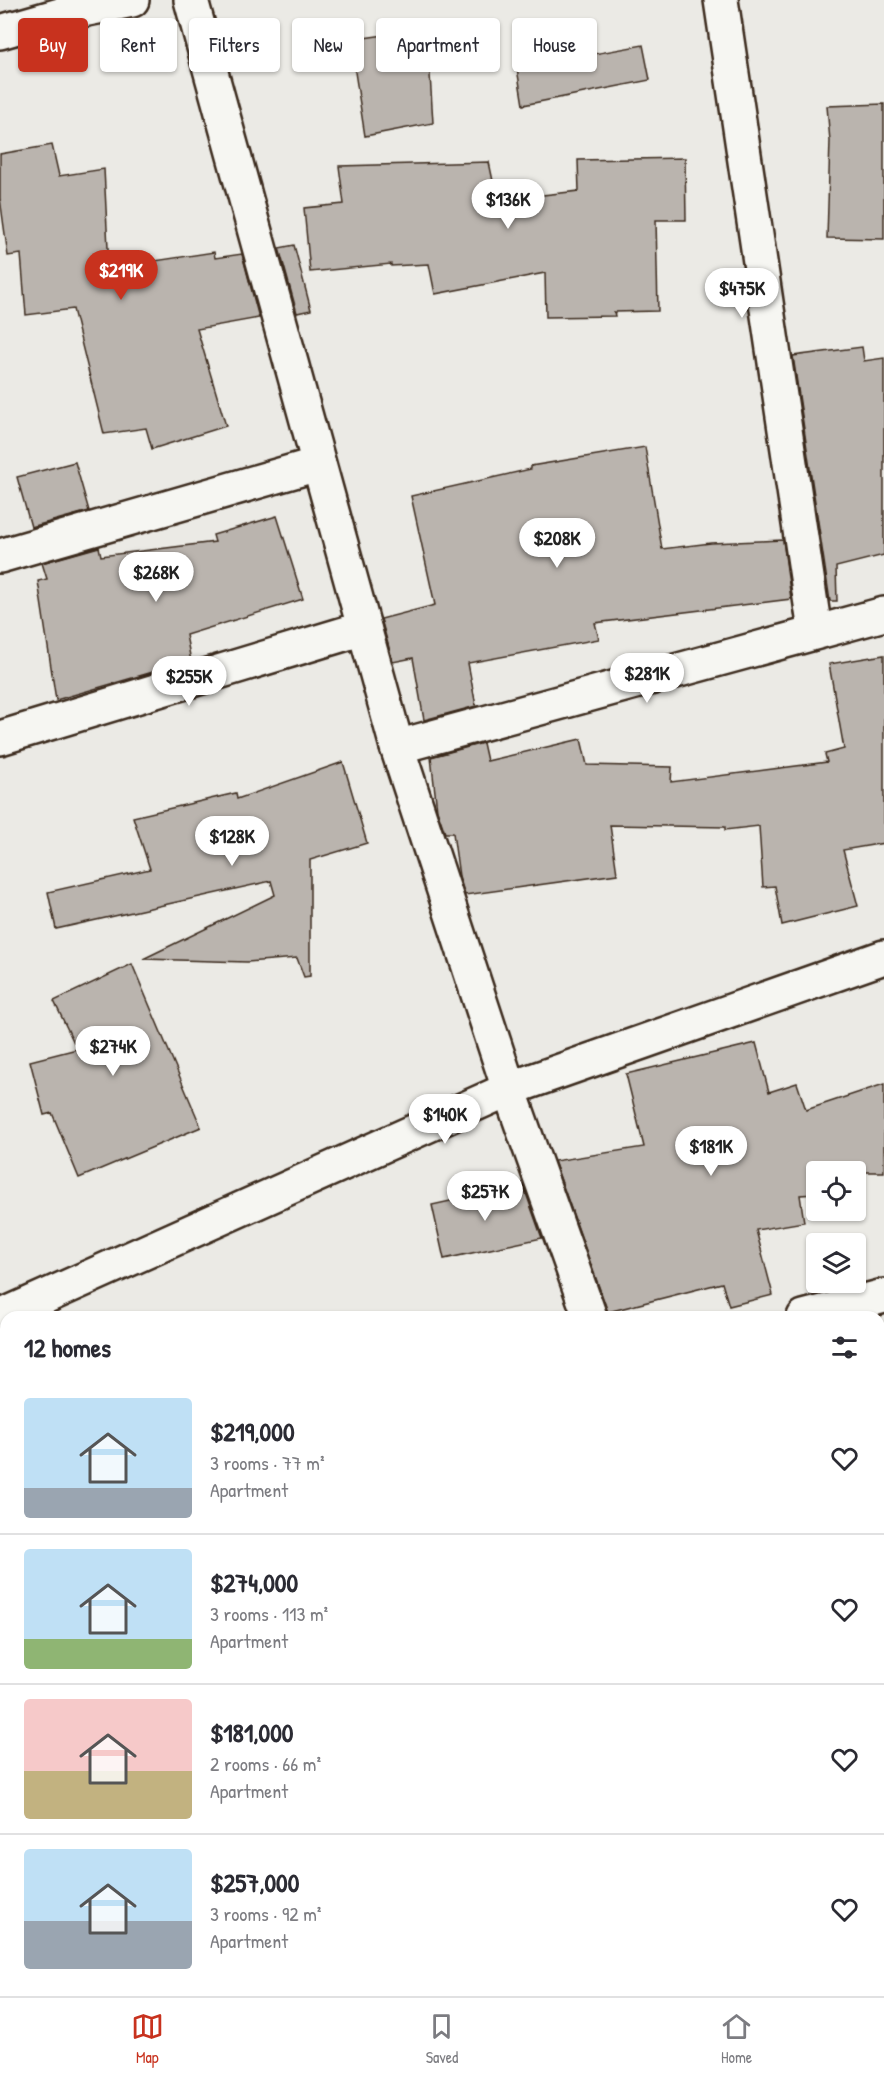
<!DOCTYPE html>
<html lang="en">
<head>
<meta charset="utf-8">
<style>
  :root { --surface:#fff; --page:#f2f2f3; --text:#2b2b33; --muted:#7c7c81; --line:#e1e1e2; --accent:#c8321e }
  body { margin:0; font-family:"Patrick Hand",sans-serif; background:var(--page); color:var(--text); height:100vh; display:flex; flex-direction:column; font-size:22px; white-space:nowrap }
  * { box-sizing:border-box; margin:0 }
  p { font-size:20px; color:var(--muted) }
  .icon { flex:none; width:33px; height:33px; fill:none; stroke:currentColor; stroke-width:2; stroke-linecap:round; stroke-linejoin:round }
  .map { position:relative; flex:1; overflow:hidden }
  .drawer { position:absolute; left:0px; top:1311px; width:885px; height:686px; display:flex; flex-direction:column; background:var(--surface); border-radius:18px 18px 0 0; box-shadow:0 2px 4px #0004 }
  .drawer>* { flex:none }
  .hud { position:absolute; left:18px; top:18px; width:849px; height:54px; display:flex; gap:12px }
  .fabs { position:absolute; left:806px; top:1161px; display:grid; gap:12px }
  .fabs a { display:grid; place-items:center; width:60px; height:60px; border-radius:6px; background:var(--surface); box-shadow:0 2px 4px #0004; font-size:30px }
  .price { position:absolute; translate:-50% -51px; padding:0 14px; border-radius:21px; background:#fff; color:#222; font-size:20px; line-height:39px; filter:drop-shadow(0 2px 3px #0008) }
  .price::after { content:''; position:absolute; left:50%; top:36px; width:18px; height:14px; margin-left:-9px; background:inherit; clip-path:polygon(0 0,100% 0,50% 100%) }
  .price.selected { background:var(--accent); color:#fff }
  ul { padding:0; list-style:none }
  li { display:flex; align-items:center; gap:18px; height:150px; padding:0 24px }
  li+li { border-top:2px solid var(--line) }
  li span { display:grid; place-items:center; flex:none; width:168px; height:120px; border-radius:6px; color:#555 }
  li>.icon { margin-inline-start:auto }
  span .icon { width:72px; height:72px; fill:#fffc; stroke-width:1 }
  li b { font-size:26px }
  h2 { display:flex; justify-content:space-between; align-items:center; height:72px; padding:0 24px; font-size:26px }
  .pill { padding:0 21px; border-radius:6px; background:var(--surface); box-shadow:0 2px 4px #0004; font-size:21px; line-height:54px }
  .pill.selected { background:var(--accent); color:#fff }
  .menu { display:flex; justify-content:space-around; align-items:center; height:84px; border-top:2px solid var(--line); background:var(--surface); font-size:16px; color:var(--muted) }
  .menu a { display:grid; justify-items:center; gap:3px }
  .menu .selected { color:var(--accent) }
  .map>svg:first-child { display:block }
</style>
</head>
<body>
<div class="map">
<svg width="884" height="1996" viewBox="0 0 884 1996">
  <rect width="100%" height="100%" fill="#ebeae5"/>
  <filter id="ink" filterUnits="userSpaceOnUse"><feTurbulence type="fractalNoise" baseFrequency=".0167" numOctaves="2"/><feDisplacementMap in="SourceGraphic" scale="12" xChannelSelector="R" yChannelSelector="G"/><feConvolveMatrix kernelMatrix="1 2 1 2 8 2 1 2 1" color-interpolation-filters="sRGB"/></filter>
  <g filter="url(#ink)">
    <g fill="#bab4ae" stroke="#3b2a1e" stroke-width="1.5">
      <path d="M391,34L395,60L429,58L433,123L365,136L350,40Z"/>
      <path d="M643,45L650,80L523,105L517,68Z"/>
      <path d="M884,104V239L827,238L830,141L827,106Z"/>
      <path d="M52,145L59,176L104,169L109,268L214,252L215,258L242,254L259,318L197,329L226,426L152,449L146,428L104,434L73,309L26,315L21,254L8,256L0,198V154Z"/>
      <path d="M685,158L686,220H656L658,311L614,312L615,316L546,317L545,273L435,294L429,264L391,266V264L310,272L304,208L344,204L339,166L489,162L497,200L579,191L578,160Z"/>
      <path d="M294,245L311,310L297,313L279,248Z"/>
      <path d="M862,347L864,361L884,358V555L836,567L837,601H830L793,356Z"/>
      <path d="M645,447L662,549L711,543L783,540L791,599L595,623L599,639L468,663L476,706L424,720L413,658L393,662L381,619L435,605L411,496L531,469V466Z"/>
      <path d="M75,462L89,511L31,527L17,477Z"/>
      <path d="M277,516L303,599L186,635L191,661L56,700L38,581L47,579L42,563L99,547L101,556L215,542L213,535Z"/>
      <path d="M884,655V843L843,850L858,906L782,925L775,886L763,887L759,826L725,830V827L610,825L617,874L465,895L459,876L453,833H445L437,810L431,757L483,743L487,761L581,739L587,765L672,767L671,782L827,762L825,754L844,749L829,664Z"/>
      <path d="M343,762L367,843L310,860V976L304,977L297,958L247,962L143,959L275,895L271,881L56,929L48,892L150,869L133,817L236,793L237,799Z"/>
      <path d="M132,964L201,1127L79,1178L52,1113L44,1115L30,1061L77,1049L54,1001Z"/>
      <path d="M756,1043L769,1092L797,1083L806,1110L884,1084V1172H816V1194L800,1195L804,1222L756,1230L773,1295L729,1306L722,1283L608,1312L554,1161L644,1147L626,1074Z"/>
      <path d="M523,1185L542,1238L444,1259L432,1205Z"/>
    </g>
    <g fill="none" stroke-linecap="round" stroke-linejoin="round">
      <g stroke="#3b2a1e" stroke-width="38">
        <g id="minor">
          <path d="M191,0L397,747L509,1089L590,1317"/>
          <path d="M721,0L815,631"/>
          <path d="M0,32L63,14L132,0"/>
          <path d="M0,556L318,464"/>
          <path d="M0,738L364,628"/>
          <path d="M397,747L884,614"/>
          <path d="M0,1317L509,1089L884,957"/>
          <path d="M804,1317L884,1296"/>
          <path d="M0,1633L6,1630"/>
          <path d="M377,1990L378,1996"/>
          <path d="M826,1990L827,1996"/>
          <path d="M29,1996L45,1990"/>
        </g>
      </g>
      <use href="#minor" stroke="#f6f6f2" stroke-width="33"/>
    </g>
  </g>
</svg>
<div class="fabs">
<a><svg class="icon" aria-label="locate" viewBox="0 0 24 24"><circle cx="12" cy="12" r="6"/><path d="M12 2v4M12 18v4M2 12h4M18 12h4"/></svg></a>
<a><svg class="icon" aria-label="layers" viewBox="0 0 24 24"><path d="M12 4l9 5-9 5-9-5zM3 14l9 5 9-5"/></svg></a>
</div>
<b class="price" style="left:508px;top:230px">$136K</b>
<b class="price selected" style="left:121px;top:301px">$219K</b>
<b class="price" style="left:742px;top:319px">$475K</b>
<b class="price" style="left:557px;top:569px">$208K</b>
<b class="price" style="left:156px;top:603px">$268K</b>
<b class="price" style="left:647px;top:704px">$281K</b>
<b class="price" style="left:189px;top:707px">$255K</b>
<b class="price" style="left:232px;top:867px">$128K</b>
<b class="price" style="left:113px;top:1077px">$274K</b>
<b class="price" style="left:445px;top:1145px">$140K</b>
<b class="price" style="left:711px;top:1177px">$181K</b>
<b class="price" style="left:485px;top:1222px">$257K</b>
<div class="hud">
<a class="pill selected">Buy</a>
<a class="pill">Rent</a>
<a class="pill">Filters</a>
<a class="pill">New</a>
<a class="pill">Apartment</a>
<a class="pill">House</a>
</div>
<section class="drawer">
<h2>12 homes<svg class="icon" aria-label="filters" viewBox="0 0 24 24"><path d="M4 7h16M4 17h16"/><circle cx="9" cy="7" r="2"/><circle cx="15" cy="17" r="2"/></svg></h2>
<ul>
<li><span style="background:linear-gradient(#bfe0f5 75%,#9aa5b1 0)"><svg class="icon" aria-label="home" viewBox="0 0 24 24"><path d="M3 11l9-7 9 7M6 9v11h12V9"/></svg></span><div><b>$219,000</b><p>3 rooms · 77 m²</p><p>Apartment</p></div><svg class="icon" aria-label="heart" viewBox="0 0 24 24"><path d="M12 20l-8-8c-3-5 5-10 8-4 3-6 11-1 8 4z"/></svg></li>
<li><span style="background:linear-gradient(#bfe0f5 75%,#8fb573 0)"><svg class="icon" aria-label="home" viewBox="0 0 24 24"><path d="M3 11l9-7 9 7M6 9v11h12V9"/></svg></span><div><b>$274,000</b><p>3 rooms · 113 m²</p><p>Apartment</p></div><svg class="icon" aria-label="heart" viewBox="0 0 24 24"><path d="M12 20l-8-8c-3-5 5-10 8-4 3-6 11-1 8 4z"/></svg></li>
<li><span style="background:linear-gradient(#f6c9c9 60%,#c2b280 0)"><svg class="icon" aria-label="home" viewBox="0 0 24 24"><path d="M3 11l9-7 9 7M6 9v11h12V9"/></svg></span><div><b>$181,000</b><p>2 rooms · 66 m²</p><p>Apartment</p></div><svg class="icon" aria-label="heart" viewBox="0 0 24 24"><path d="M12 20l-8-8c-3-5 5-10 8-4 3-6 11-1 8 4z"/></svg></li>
<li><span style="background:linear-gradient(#bfe0f5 60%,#9aa5b1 0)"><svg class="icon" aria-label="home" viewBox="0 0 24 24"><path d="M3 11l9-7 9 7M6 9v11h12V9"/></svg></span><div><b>$257,000</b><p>3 rooms · 92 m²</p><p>Apartment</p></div><svg class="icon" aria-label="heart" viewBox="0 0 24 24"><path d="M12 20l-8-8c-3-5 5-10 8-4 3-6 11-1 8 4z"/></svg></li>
</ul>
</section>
</div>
<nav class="menu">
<a class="selected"><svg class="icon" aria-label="map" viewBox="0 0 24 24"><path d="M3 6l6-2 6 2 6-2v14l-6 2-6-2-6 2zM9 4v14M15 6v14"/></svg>Map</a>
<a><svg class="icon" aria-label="saved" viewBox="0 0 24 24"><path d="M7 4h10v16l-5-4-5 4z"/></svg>Saved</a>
<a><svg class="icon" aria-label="home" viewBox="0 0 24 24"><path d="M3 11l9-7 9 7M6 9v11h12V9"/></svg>Home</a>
</nav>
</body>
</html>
